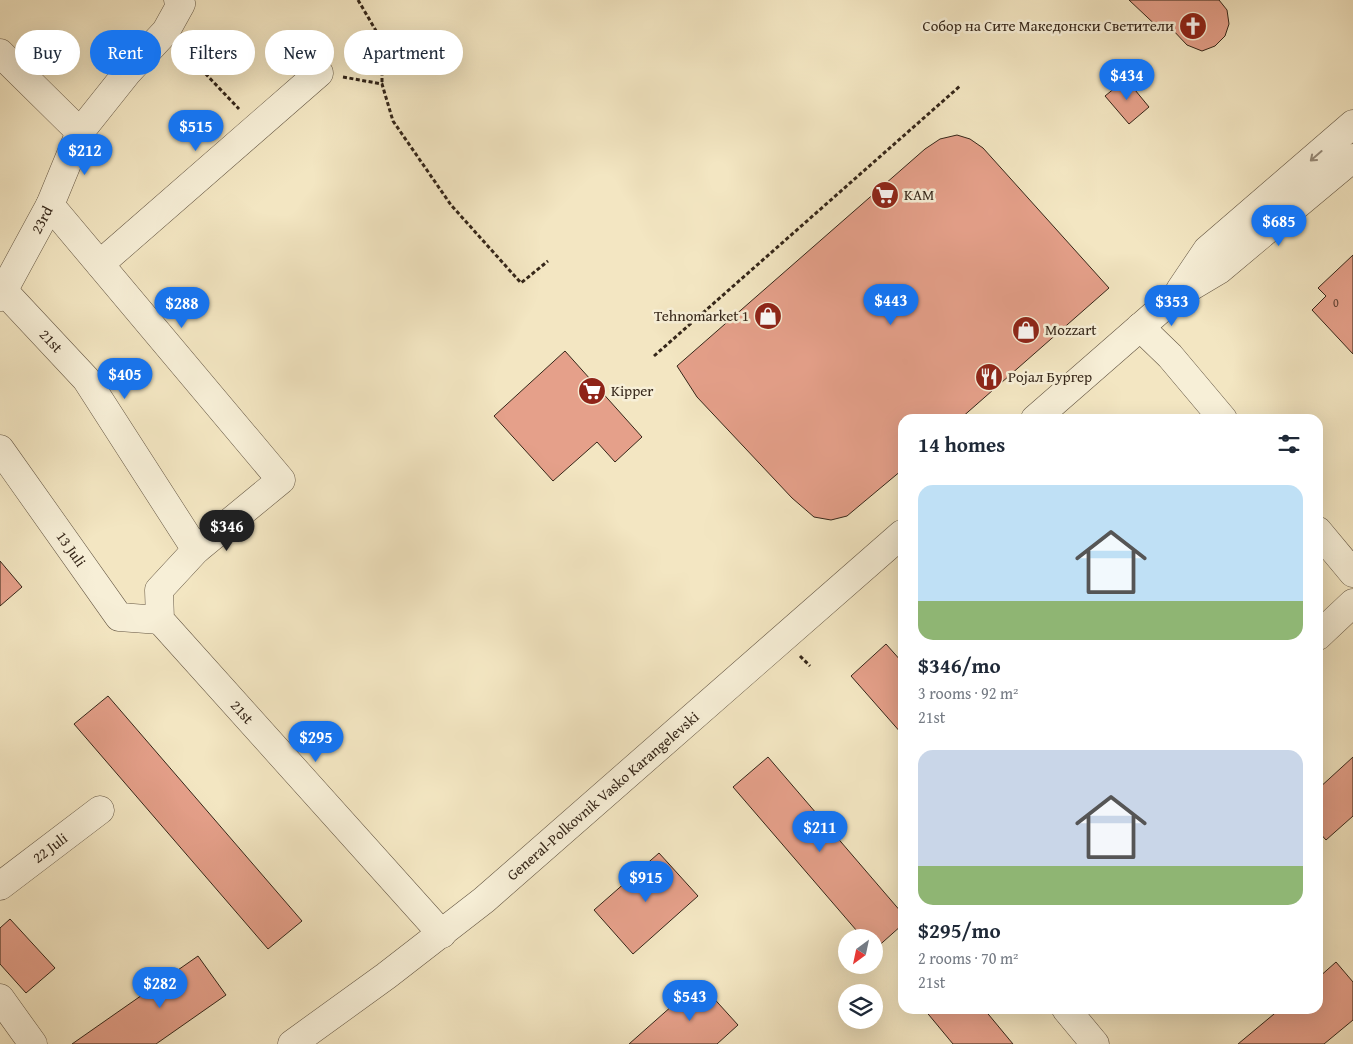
<!DOCTYPE html>
<html lang="en">
<head>
<meta charset="utf-8">
<style>
  :root { --surface:#fff; --page:#f6f6f7; --text:#1f2937; --muted:#747a83; --accent:#1a73e8 }
  body { margin:0; font-family:"Gentium Book Plus",serif; background:var(--page); color:var(--text); height:100vh; display:flex; flex-direction:column; font-size:19px; white-space:nowrap }
  * { box-sizing:border-box; margin:0 }
  p { font-size:16px; color:var(--muted) }
  .icon { flex:none; width:28px; height:28px; fill:none; stroke:currentColor; stroke-width:2; stroke-linecap:round; stroke-linejoin:round }
  .map { position:relative; flex:1; overflow:hidden }
  .details { position:absolute; left:898px; top:414px; width:425px; height:600px; display:flex; flex-direction:column; background:var(--surface); border-radius:15px; box-shadow:0 5px 20px #0002 }
  .details>* { flex:none }
  .top-card { position:absolute; left:15px; top:30px; width:475px; height:45px; display:flex; gap:10px }
  .needle { width:32px; rotate:213deg }
  .controls { position:absolute; left:838px; top:929px; display:grid; gap:10px }
  .controls a { display:grid; place-items:center; width:45px; height:45px; border-radius:50%; background:var(--surface); box-shadow:0 5px 20px #0002; font-size:25px }
  .price { position:absolute; translate:-50% -42px; padding:0 11px; border-radius:18px; background:var(--accent); color:#fff; font-size:16px; line-height:32px; filter:drop-shadow(0 1px 2px #0008) }
  .price::after { content:''; position:absolute; left:50%; top:30px; width:15px; height:11px; margin-left:-8px; background:inherit; clip-path:polygon(0 0,100% 0,50% 100%) }
  .price.on { background:#222; color:#fff }
  ul { padding:0; list-style:none }
  li { display:grid; align-content:center; gap:10px; height:265px; padding:0 20px }
  li span { display:grid; place-items:center; height:155px; border-radius:15px; color:#555 }
  li>.icon { margin-inline-start:auto }
  span .icon { width:90px; height:90px; fill:#fffc; stroke-width:1 }
  li b { font-size:21px }
  h2 { display:flex; justify-content:space-between; align-items:center; height:60px; padding:0 20px; font-size:21px }
  .pill { padding:0 18px; border-radius:22px; background:var(--surface); box-shadow:0 5px 20px #0002; font-size:18px; line-height:45px }
  .pill.on { background:var(--accent); color:#fff }
  .map>svg:first-child { display:block }
</style>
</head>
<body>
<div class="map">
<svg width="1353" height="1044" viewBox="0 0 1353 1044">
  <rect width="100%" height="100%" fill="#f3e6c2"/>
  <filter id="stains"><feTurbulence type="fractalNoise" baseFrequency=".004" numOctaves="4"/><feColorMatrix values="0 0 0 0 .2 0 0 0 0 .09 0 0 0 0 .02 0 0 0 .5 -.17"/></filter>
  <radialGradient id="worn" r=".72"><stop offset=".6" stop-color="#630" stop-opacity="0"/><stop offset="1" stop-color="#630" stop-opacity=".3"/></radialGradient>
  <g fill="#e5a08a" stroke="#352619">
    <path d="M1129,0H1219L1227,10L1229,24L1225,36L1215,46L1202,51L1187,45L1171,28L1164,33Z"/>
    <path d="M1126,79L1149,107L1129,124L1105,96Z"/>
    <path d="M957,135L970,139L983,148L1109,288L960,419H902V470L847,516L831,520L814,517L792,498L697,397L677,366L925,149L940,139Z"/>
    <path d="M1353,255V354L1312,310L1326,296L1318,288Z"/>
    <path d="M565,351L642,437L615,462L597,442L553,481L494,416Z"/>
    <path d="M0,561L22,587L0,606Z"/>
    <path d="M886,644L902,662V734L851,676Z"/>
    <path d="M108,696L302,921L268,949L74,724Z"/>
    <path d="M768,757L902,913V925L874,950V938H863L733,787Z"/>
    <path d="M1353,757V816L1326,840L1318,831V789Z"/>
    <path d="M659,853L698,896L633,954L594,910Z"/>
    <path d="M10,919L55,968L26,993L0,964V928Z"/>
    <path d="M198,956L226,995L156,1044H72Z"/>
    <path d="M1336,962L1353,982V1020L1324,1044H1238L1280,1009H1318V978Z"/>
    <path d="M699,982L738,1025L717,1044H629Z"/>
    <path d="M924,1009H984L1013,1044H953Z"/>
  </g>
  <g fill="none" stroke-linecap="round" stroke-linejoin="round">
    <g stroke="#645643" stroke-width="29">
      <g id="minor">
        <path d="M0,53L80,132"/>
        <path d="M50,205L281,480L196,550L159,590L160,620L442,934"/>
        <path d="M100,264L319,73"/>
        <path d="M0,287L86,379L196,550"/>
        <path d="M1180,290L1207,250L1353,124"/>
        <path d="M0,297L50,205L80,132L127,73L166,31L181,4L178,0"/>
        <path d="M1140,327L1170,356L1223,419"/>
        <path d="M1035,419L1177,295L1219,270L1353,158"/>
        <path d="M0,449L119,617L160,620"/>
        <path d="M1318,531L1353,573"/>
        <path d="M1318,636L1353,603"/>
        <path d="M0,886L100,810"/>
        <path d="M0,998L33,1044"/>
        <path d="M1066,1009L1095,1044"/>
        <path d="M292,1044L386,976L484,900L902,534"/>
      </g>
    </g>
    <g stroke="#352619" stroke-width="3" stroke-dasharray="4 2.5" stroke-linecap="butt">
      <path d="M358,0L382,41V84"/>
      <path d="M183,50L239,109"/>
      <path d="M343,77L382,84L393,121L451,205L521,283L548,261"/>
      <path d="M654,356L960,86"/>
      <path d="M800,656L810,666"/>
    </g>
    <use href="#minor" stroke="#f7efd7" stroke-width="28"/>
  </g>
  <defs><path id="oneway-shaft" d="M-6 0H5M1.5-3L5.5 0L1.5 3" fill="none" stroke-width="1.6" stroke-linecap="round" stroke-linejoin="round" transform="scale(1.25)"/></defs>
  <use stroke="#968a78" href="#oneway-shaft" transform="translate(1316 156) rotate(139)"/>
  <defs>
    <g id="church-disc" transform="scale(1.4375)"><circle r="9.5" fill="#8f2418" stroke="#f7efd7"/><path d="M-1.2-6h2.4v3.5h3.3v2.4h-3.3V6h-2.4V-.1h-3.3v-2.4h3.3Z" fill="#fff"/></g>
    <g id="supermarket-disc" transform="scale(1.4375)"><circle r="9.5" fill="#8f2418" stroke="#f7efd7"/><path d="M-6-5.5h2.5l.6 2H6L4.5 2H-2.5L-4.4-4H-6ZM-1.5 3.2a1.3 1.3 0 1 0 .1 0ZM3 3.2a1.3 1.3 0 1 0 .1 0Z" fill="#fff"/></g>
    <g id="shop-disc" transform="scale(1.4375)"><circle r="9.5" fill="#8f2418" stroke="#f7efd7"/><path d="M-5-2.5h2.3a2.7 3.5 0 0 1 5.4 0H5L5.5 6h-11ZM-1.5-2.5h3a1.5 2.3 0 0 0-3 0Z" fill="#fff"/></g>
    <g id="restaurant-disc" transform="scale(1.4375)"><circle r="9.5" fill="#8f2418" stroke="#f7efd7"/><path d="M-5-6h1v4h1v-4h1v4h1v-4h1v5L-1.5 .5V6h-2V.5L-5-1ZM5-6V6H3V1.5H1.5Q1.5-4 5-6Z" fill="#fff"/></g>
  </defs>
  <g fill-rule="evenodd">
    <use href="#church-disc" x="1193" y="26"/>
    <use href="#supermarket-disc" x="885" y="195"/>
    <use href="#shop-disc" x="768" y="316"/>
    <use href="#shop-disc" x="1026" y="330"/>
    <use href="#restaurant-disc" x="989" y="377"/>
    <use href="#supermarket-disc" x="592" y="391"/>
  </g>
  <g text-anchor="middle" stroke-width="5" stroke-linejoin="round" paint-order="stroke">
    <g font-size="12" fill="#614435">
      <text x="1336" y="307">0</text>
    </g>
    <g font-size="15" fill="#352619" stroke="#f7efd7" text-anchor="start">
      <text x="1174" y="31" text-anchor="end">Собор на Сите Македонски Светители</text>
      <text x="904" y="200">KAM</text>
      <text x="749" y="321" text-anchor="end">Tehnomarket 1</text>
      <text x="1045" y="335">Mozzart</text>
      <text x="1008" y="382">Ројал Бургер</text>
      <text x="611" y="396">Kipper</text>
    </g>
    <g font-size="15" fill="#352619" stroke="#f7efd7">
      <text transform="translate(42 220) rotate(-62)" y="5">23rd</text>
      <text transform="translate(51 341) rotate(47)" y="5">21st</text>
      <text transform="translate(71 549) rotate(55)" y="5">13 Juli</text>
      <text transform="translate(242 712) rotate(48)" y="5">21st</text>
      <text transform="translate(603 796) rotate(-41)" y="5">General-Polkovnik Vasko Karangelevski</text>
      <text transform="translate(50 848) rotate(-37)" y="5">22 Juli</text>
    </g>
  </g>
  <rect width="100%" height="100%" filter="url(#stains)"/>
  <rect width="100%" height="100%" fill="url(#worn)"/>
</svg>
<div class="controls">
<a><svg class="needle" viewBox="-14 -14 28 28"><path d="M0-13l5 13h-10z" fill="#e53935"/><path d="M0 13l5-13h-10z" fill="#747a83"/></svg></a>
<a><svg class="icon" aria-label="layers" viewBox="0 0 24 24"><path d="M12 4l9 5-9 5-9-5zM3 14l9 5 9-5"/></svg></a>
</div>
<b class="price" style="left:1127px;top:101px">$434</b>
<b class="price" style="left:196px;top:152px">$515</b>
<b class="price" style="left:85px;top:176px">$212</b>
<b class="price" style="left:1279px;top:247px">$685</b>
<b class="price" style="left:891px;top:326px">$443</b>
<b class="price" style="left:1172px;top:327px">$353</b>
<b class="price" style="left:182px;top:329px">$288</b>
<b class="price" style="left:125px;top:400px">$405</b>
<b class="price on" style="left:227px;top:552px">$346</b>
<b class="price" style="left:316px;top:763px">$295</b>
<b class="price" style="left:820px;top:853px">$211</b>
<b class="price" style="left:646px;top:903px">$915</b>
<b class="price" style="left:160px;top:1009px">$282</b>
<b class="price" style="left:690px;top:1022px">$543</b>
<div class="top-card">
<a class="pill">Buy</a>
<a class="pill on">Rent</a>
<a class="pill">Filters</a>
<a class="pill">New</a>
<a class="pill">Apartment</a>
</div>
<section class="details">
<h2>14 homes<svg class="icon" aria-label="filters" viewBox="0 0 24 24"><path d="M4 7h16M4 17h16"/><circle cx="9" cy="7" r="2"/><circle cx="15" cy="17" r="2"/></svg></h2>
<ul>
<li><span style="background:linear-gradient(#bfe0f5 75%,#8fb573 0)"><svg class="icon" aria-label="home" viewBox="0 0 24 24"><path d="M3 11l9-7 9 7M6 9v11h12V9"/></svg></span><div><b>$346/mo</b><p>3 rooms · 92 m²</p><p>21st</p></div></li>
<li><span style="background:linear-gradient(#c9d6e8 75%,#8fb573 0)"><svg class="icon" aria-label="home" viewBox="0 0 24 24"><path d="M3 11l9-7 9 7M6 9v11h12V9"/></svg></span><div><b>$295/mo</b><p>2 rooms · 70 m²</p><p>21st</p></div></li>
</ul>
</section>
</div>
</body>
</html>
